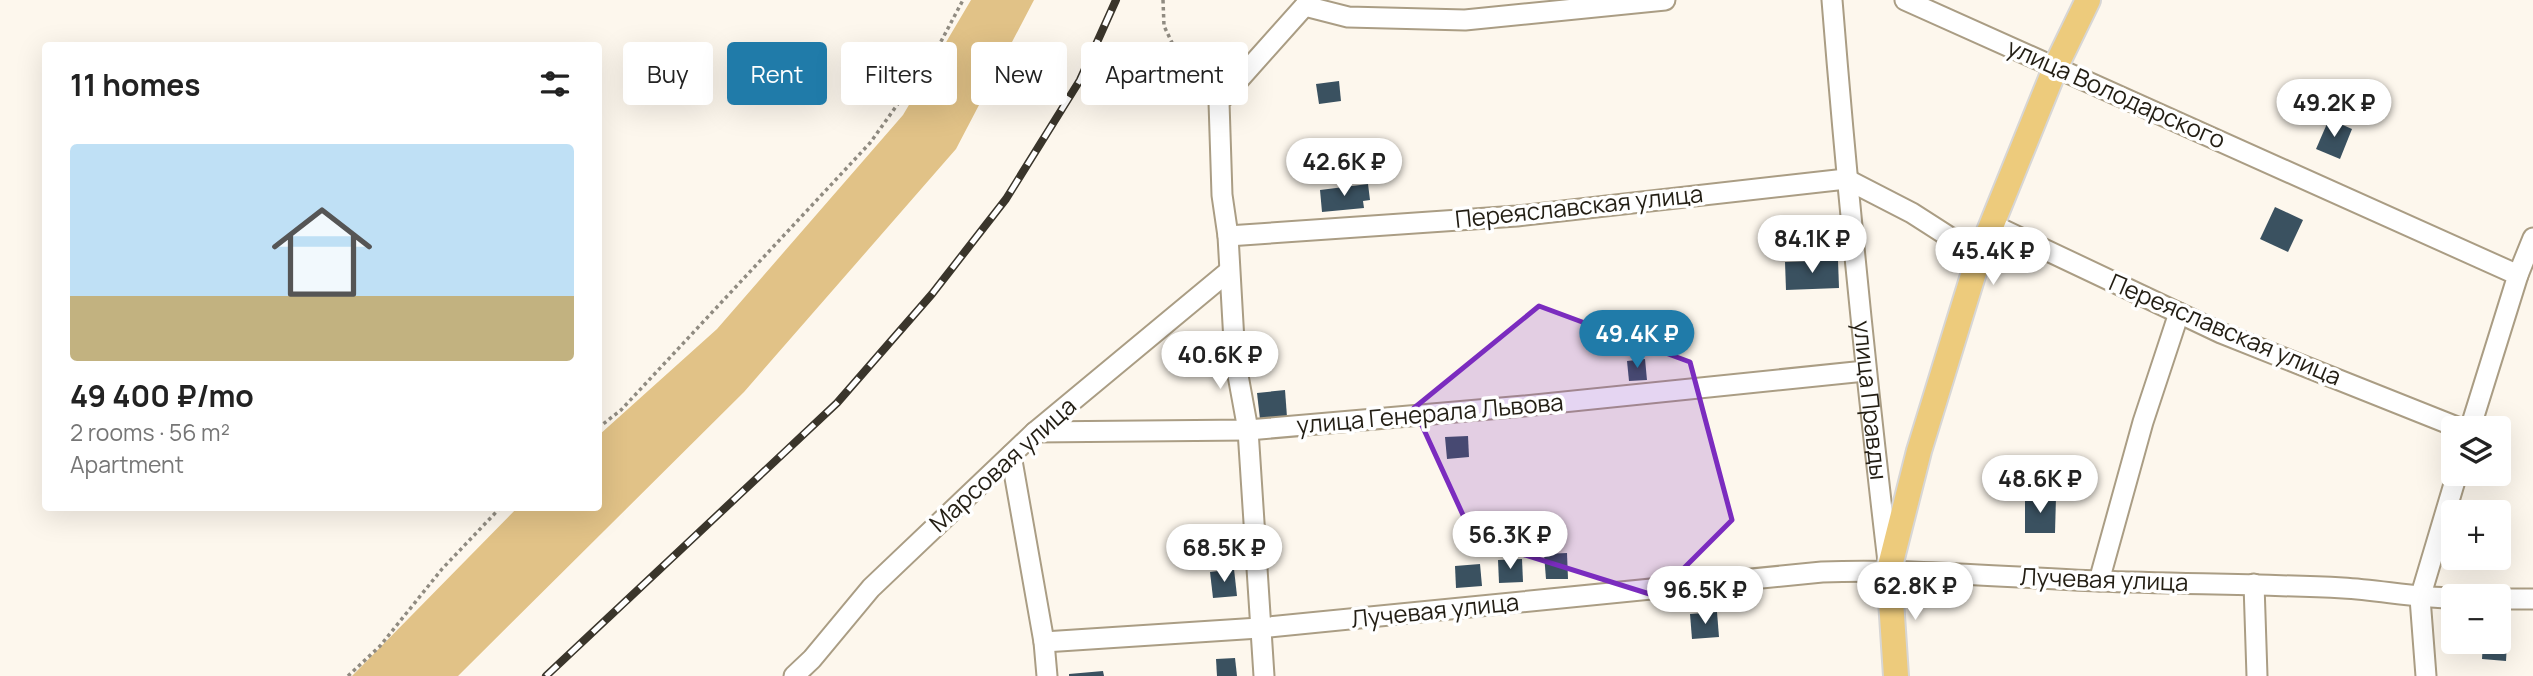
<!DOCTYPE html>
<html lang="en">
<head>
<meta charset="utf-8">
<style>
  :root { --surface:#fff; --page:#f2f2f2; --text:#222; --muted:#767676; --line:#e0e0e0; --accent:#207ba9 }
  body { margin:0; font-family:Manrope,sans-serif; background:var(--page); color:var(--text); height:100vh; display:flex; flex-direction:column; font-size:26px; white-space:nowrap }
  * { box-sizing:border-box; margin:0 }
  p { font-size:23px; color:var(--muted) }
  .icon { flex:none; width:38px; height:38px; fill:none; stroke:currentColor; stroke-width:2; stroke-linecap:round; stroke-linejoin:round }
  .map { position:relative; flex:1; overflow:hidden }
  .side { position:absolute; left:42px; top:42px; width:560px; height:469px; display:flex; flex-direction:column; background:var(--surface); border-radius:7px; box-shadow:0 7px 28px #0002 }
  .side>* { flex:none }
  .top-card { position:absolute; left:623px; top:42px; width:665px; height:63px; display:flex; gap:14px }
  .tools { position:absolute; left:2441px; top:416px; display:grid; gap:14px }
  .tools a { display:grid; place-items:center; width:70px; height:70px; border-radius:7px; background:var(--surface); box-shadow:0 7px 28px #0002; font-size:35px }
  .price { position:absolute; translate:-50% -60px; padding:0 16px; border-radius:24px; background:#fff; color:#222; font-size:23px; line-height:46px; filter:drop-shadow(0 2px 4px #0008) }
  .price::after { content:''; position:absolute; left:50%; top:42px; width:21px; height:16px; margin-left:-10px; background:inherit; clip-path:polygon(0 0,100% 0,50% 100%) }
  .price.selected { background:var(--accent); color:#fff }
  ul { padding:0; list-style:none }
  li { display:grid; align-content:center; gap:14px; height:371px; padding:0 28px }
  li+li { border-top:2px solid var(--line) }
  li span { display:grid; place-items:center; height:217px; border-radius:7px; color:#555 }
  li>.icon { margin-inline-start:auto }
  span .icon { width:126px; height:126px; fill:#fffc; stroke-width:1 }
  li b { font-size:30px }
  h2 { display:flex; justify-content:space-between; align-items:center; height:84px; padding:0 28px; font-size:30px }
  .chip { padding:0 24px; border-radius:7px; background:var(--surface); box-shadow:0 7px 28px #0002; font-size:24px; line-height:63px }
  .chip.selected { background:var(--accent); color:#fff }
  .map>svg:first-child { display:block }
</style>
</head>
<body>
<div class="map">
<svg width="2533" height="676" viewBox="0 0 2533 676">
  <rect width="100%" height="100%" fill="#fdf7ed"/>
  <path fill="#e1c287" d="M971,0H1034L956,149L744,392L458,676H352L517,508H598L599,435L717,329L903,115Z"/>
  <g fill="#3a5160">
    <path d="M1339,81L1341,101L1319,104L1316,84Z"/>
    <path d="M2329,119L2352,129L2340,159L2316,149Z"/>
    <path d="M1368,184L1370,200L1363,201L1364,208L1322,212L1320,190Z"/>
    <path d="M2275,207L2303,220L2288,252L2260,239Z"/>
    <path d="M1838,260L1839,288L1786,290L1785,262Z"/>
    <path d="M1645,359L1647,380L1629,381L1627,361Z"/>
    <path d="M1285,390L1287,417L1260,419L1257,393Z"/>
    <path d="M1468,436L1469,457L1447,459L1445,437Z"/>
    <path d="M2025,497H2056L2055,533H2025Z"/>
    <path d="M1567,553L1568,579H1546L1544,554Z"/>
    <path d="M1522,559L1523,582L1499,583L1498,560Z"/>
    <path d="M1480,564L1482,586L1456,588L1455,566Z"/>
    <path d="M1234,569L1237,596L1213,598L1210,572Z"/>
    <path d="M1717,612L1719,637L1692,639L1690,614Z"/>
    <path d="M2499,626L2508,627L2506,661L2482,659L2483,642H2499Z"/>
    <path d="M1235,658L1237,676H1217L1216,659Z"/>
    <path d="M1103,671L1104,676H1069V674Z"/>
  </g>
  <g fill="none" stroke-linecap="round" stroke-linejoin="round">
    <g stroke="#aa9d84" stroke-width="23">
      <g id="minor">
        <path id="s1" d="M1832,0C1847,188 1866,375 1888,562"/>
        <path d="M1905,0L2518,275"/>
        <path d="M1305,6L1348,17L1465,20L1665,0"/>
        <path d="M1991,224L2221,333L2462,429"/>
        <path d="M1228,236L1517,216L1846,179L1912,213L1979,256"/>
        <path d="M2470,429L2518,275L2533,238"/>
        <path d="M1035,432L1248,430L1524,406L1865,371"/>
        <path d="M1011,455L1044,642L1047,676"/>
        <path d="M2099,581L2143,422L2179,313"/>
        <path d="M2254,584L2257,676"/>
        <path d="M2499,599H2533"/>
        <path d="M1044,642L1259,628L1822,572C1914,569 2006,577 2098,581C2180,584 2261,584 2343,588C2380,590 2416,598 2454,598"/>
        <path d="M794,676L812,659L871,588L1035,432L1229,271"/>
        <path d="M1264,676L1248,430L1235,359L1228,236L1222,195L1219,102L1310,0"/>
        <path d="M2426,676L2420,598L2457,474"/>
      </g>
    </g>
    <g stroke="#d7d6d5" stroke-width="28">
      <path id="major" d="M1896,676L1889,570L1919,451L1979,256L2056,66L2088,0"/>
    </g>
    <g stroke="#908b81" stroke-width="3.5" stroke-dasharray="3.5 3.5" stroke-linecap="butt">
      <path d="M1163,0L1164,26L1191,82L1205,93"/>
      <path d="M598,428L621,410L870,143L937,49L963,0"/>
      <path d="M348,676L380,646L442,569L500,508"/>
    </g>
    <use href="#minor" stroke="#fff" stroke-width="19"/>
    <use href="#major" stroke="#edcb7c" stroke-width="24"/>
    <g stroke="#3a352b" stroke-width="8">
      <path id="rail" d="M546,676L837,403L932,294L1006,199L1080,80L1116,0"/>
    </g>
    <use href="#rail" stroke="#fff" stroke-width="5" stroke-dasharray="16" stroke-linecap="butt"/>
  </g>
  <path fill="#7b2cbf" fill-opacity="0.2" stroke="#7b2cbf" stroke-width="5" stroke-linejoin="round" d="M1539,306L1690,362L1732,520L1656,596L1474,539L1414,408Z"/>
  <g text-anchor="middle" stroke-width="7" stroke-linejoin="round" paint-order="stroke">
    <g font-size="24" fill="#231e14" stroke="#fff">
      <text transform="translate(2116 94) rotate(24)" y="8">улица Володарского</text>
      <text transform="translate(1579 207) rotate(-6)" y="8">Переяславская улица</text>
      <text transform="translate(2225 330) rotate(23)" y="8">Переяславская улица</text>
      <text dy="8" stroke="none"><textPath href="#s1" startOffset="402">улица Правды</textPath></text>
      <text transform="translate(1430 414) rotate(-5)" y="8">улица Генерала Львова</text>
      <text transform="translate(1003 465) rotate(-42)" y="8">Марсовая улица</text>
      <text transform="translate(2104 580) rotate(2)" y="8">Лучевая улица</text>
      <text transform="translate(1435 611) rotate(-6)" y="8">Лучевая улица</text>
    </g>
  </g>
</svg>
<div class="tools">
<a><svg class="icon" aria-label="layers" viewBox="0 0 24 24"><path d="M12 4l9 5-9 5-9-5zM3 14l9 5 9-5"/></svg></a>
<a>+</a>
<a>−</a>
</div>
<b class="price" style="left:2334px;top:139px">49.2K ₽</b>
<b class="price" style="left:1344px;top:198px">42.6K ₽</b>
<b class="price" style="left:1812px;top:275px">84.1K ₽</b>
<b class="price" style="left:1993px;top:287px">45.4K ₽</b>
<b class="price selected" style="left:1637px;top:370px">49.4K ₽</b>
<b class="price" style="left:1220px;top:391px">40.6K ₽</b>
<b class="price" style="left:2040px;top:515px">48.6K ₽</b>
<b class="price" style="left:1510px;top:571px">56.3K ₽</b>
<b class="price" style="left:1224px;top:584px">68.5K ₽</b>
<b class="price" style="left:1915px;top:622px">62.8K ₽</b>
<b class="price" style="left:1705px;top:626px">96.5K ₽</b>
<div class="top-card">
<a class="chip">Buy</a>
<a class="chip selected">Rent</a>
<a class="chip">Filters</a>
<a class="chip">New</a>
<a class="chip">Apartment</a>
</div>
<section class="side">
<h2>11 homes<svg class="icon" aria-label="filters" viewBox="0 0 24 24"><path d="M4 7h16M4 17h16"/><circle cx="9" cy="7" r="2"/><circle cx="15" cy="17" r="2"/></svg></h2>
<ul>
<li><span style="background:linear-gradient(#bfe0f5 70%,#c2b280 0)"><svg class="icon" aria-label="home" viewBox="0 0 24 24"><path d="M3 11l9-7 9 7M6 9v11h12V9"/></svg></span><div><b>49 400 ₽/mo</b><p>2 rooms · 56 m²</p><p>Apartment</p></div></li>
</ul>
</section>
</div>
</body>
</html>
